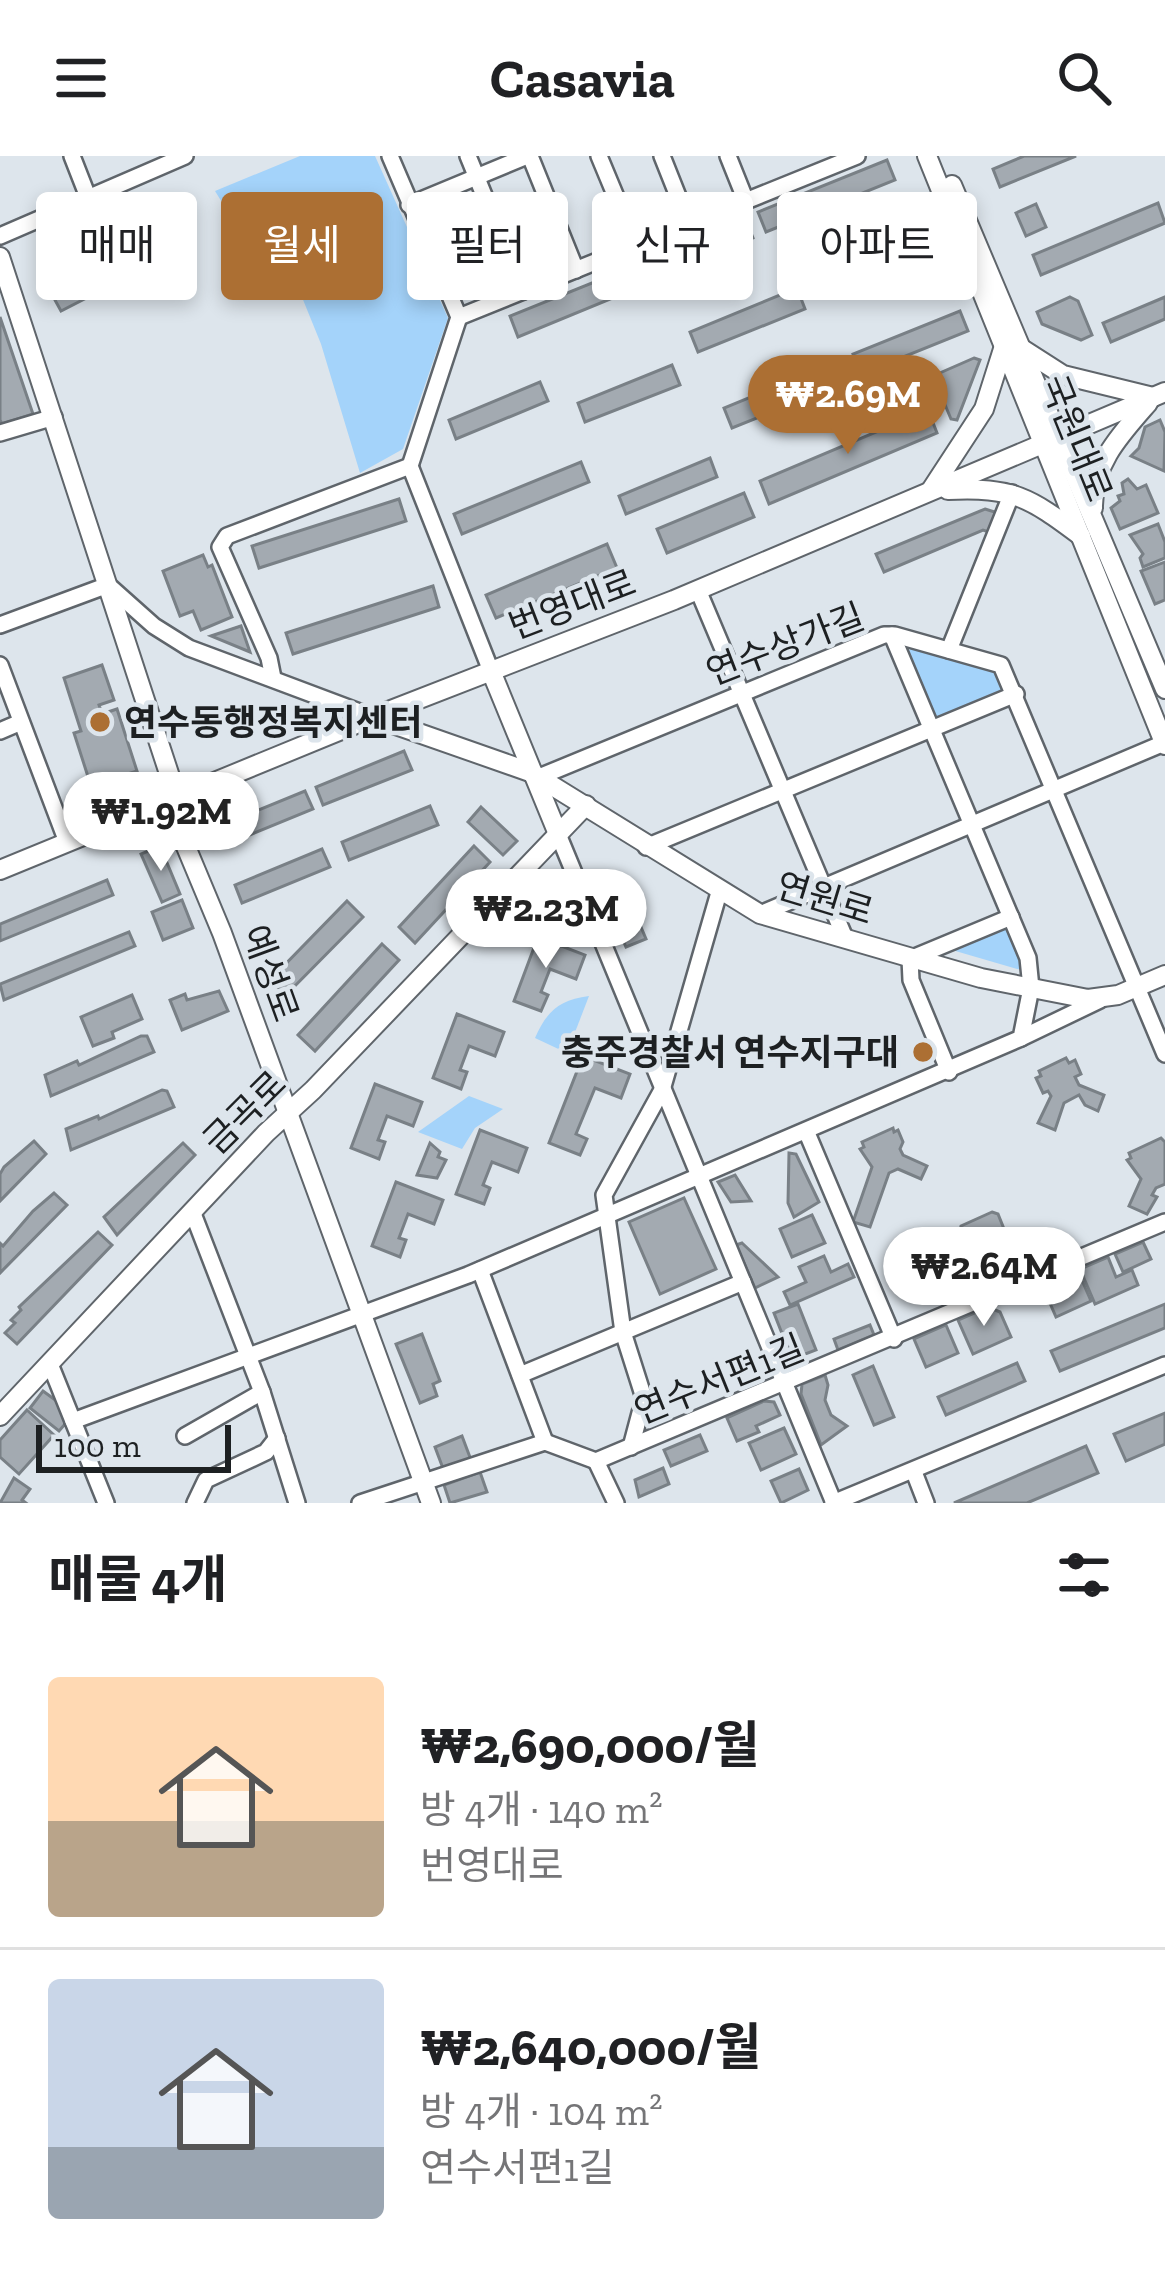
<!DOCTYPE html>
<html lang="ko">
<head>
<meta charset="utf-8">
<style>
  :root { --surface:#fff; --page:#f6f6f6; --text:#202124; --muted:#757577; --line:#e0e0e0; --accent:#ac6f33 }
  body { margin:0; font-family:"Zilla Slab","Noto Sans KR",serif; background:var(--page); color:var(--text); height:100vh; display:flex; flex-direction:column; font-size:45px; white-space:nowrap }
  * { box-sizing:border-box; margin:0 }
  p { font-size:39px; color:var(--muted) }
  .icon { flex:none; width:66px; height:66px; fill:none; stroke:currentColor; stroke-width:2; stroke-linecap:round; stroke-linejoin:round }
  .map { position:relative; height:1347px; overflow:hidden }
  .sheet { display:flex; flex-direction:column; background:var(--surface); flex:1 }
  .sheet>* { flex:none }
  .top-card { position:absolute; left:36px; top:36px; width:1095px; height:108px; display:flex; gap:24px }
  .scale { position:absolute; left:36px; bottom:30px; width:195px; box-sizing:border-box; padding-left:12px; border:6px solid #1d2022; border-top:0; font-size:33px; line-height:42px; white-space:nowrap; color:#1d2022; -webkit-text-stroke:9px #dde5ec; paint-order:stroke }
  .price { position:absolute; translate:-50% -102px; padding:0 27px; border-radius:42px; background:#fff; color:#222; font-size:39px; line-height:78px; filter:drop-shadow(0 3px 6px #0008) }
  .price::after { content:''; position:absolute; left:50%; top:72px; width:36px; height:27px; margin-left:-18px; background:inherit; clip-path:polygon(0 0,100% 0,50% 100%) }
  .price.current { background:var(--accent); color:#fff }
  ul { padding:0; list-style:none }
  li { display:flex; align-items:center; gap:36px; height:300px; padding:0 48px }
  li+li { border-top:3px solid var(--line) }
  li span { display:grid; place-items:center; flex:none; width:336px; height:240px; border-radius:12px; color:#555 }
  li>.icon { margin-inline-start:auto }
  span .icon { width:144px; height:144px; fill:#fffc; stroke-width:1 }
  li b { font-size:51px }
  h2 { display:flex; justify-content:space-between; align-items:center; height:144px; padding:0 48px; font-size:51px }
  .pill { padding:0 42px; border-radius:12px; background:var(--surface); box-shadow:0 6px 18px #0003; font-size:42px; line-height:108px }
  .pill.current { background:var(--accent); color:#fff }
  header { display:flex; justify-content:space-between; align-items:center; height:156px; padding:0 48px; background:var(--surface); font-size:54px; font-weight:800 }
  .map>svg:first-child { display:block }
</style>
</head>
<body>
<header><svg class="icon" aria-label="menu" viewBox="0 0 24 24"><path d="M4 6h16M4 12h16M4 18h16"/></svg>Casavia<svg class="icon" aria-label="search" viewBox="0 0 24 24"><circle cx="10" cy="10" r="6"/><path d="M15 15l6 6"/></svg></header>
<div class="map">
<svg width="1165" height="1347" viewBox="0 0 1165 1347">
  <rect width="100%" height="100%" fill="#dde5ec"/>
  <g fill="#a4d3fa">
    <path d="M300,0H375L448,162L403,293L360,317L321,188L295,124L272,127L215,35Z"/>
    <path d="M914,489L999,513L1009,536L931,569L903,501Z"/>
    <path d="M1003,770L1009,775L1025,812L1021,814L952,794L953,790Z"/>
    <path d="M589,840L567,897L535,882C547,855 559,844 589,840Z"/>
    <path d="M469,940L503,953L475,972L462,993L418,976Z"/>
  </g>
  <g fill="#a3aab1" stroke="#798086" stroke-width="3">
    <path d="M1024,0H1076L1000,31L993,13Z"/>
    <path d="M887,4L895,24L766,76L758,56Z"/>
    <path d="M1158,47L1165,67L1041,119L1033,99Z"/>
    <path d="M1036,48L1046,71L1026,80L1016,57Z"/>
    <path d="M745,62L753,82L667,118L659,99Z"/>
    <path d="M928,77L936,98L830,141L821,120Z"/>
    <path d="M76,108L92,139L61,155L44,124Z"/>
    <path d="M634,110L642,130L518,181L510,160Z"/>
    <path d="M797,132L805,153L698,196L690,176Z"/>
    <path d="M1070,141L1078,145L1092,179L1081,184L1042,168L1037,156Z"/>
    <path d="M1165,141V163L1111,186L1103,167Z"/>
    <path d="M960,155L968,175L861,218L853,198Z"/>
    <path d="M0,161L33,258L2,268L0,264Z"/>
    <path d="M974,202L980,204L957,264L951,263L933,220Z"/>
    <path d="M831,208L839,229L732,272L724,252Z"/>
    <path d="M672,209L680,229L585,266L578,247Z"/>
    <path d="M540,226L548,245L456,283L449,264Z"/>
    <path d="M928,254L937,277L769,348L760,325Z"/>
    <path d="M1160,264L1165,276L1164,315L1131,300L1139,292L1145,271Z"/>
    <path d="M710,302L717,321L626,358L619,340Z"/>
    <path d="M581,306L589,326L462,378L454,358Z"/>
    <path d="M1128,323L1137,333L1146,329L1158,357L1120,373L1111,352L1120,345L1118,340L1124,338L1122,327Z"/>
    <path d="M744,337L754,361L667,397L657,373Z"/>
    <path d="M399,343L406,365L259,412L252,390Z"/>
    <path d="M985,353L998,357L992,377L983,374L884,416L876,398Z"/>
    <path d="M1158,368L1165,386V402L1143,411L1140,402L1143,398L1130,379Z"/>
    <path d="M607,388L617,412L496,462L486,439Z"/>
    <path d="M203,399L208,411L212,409L232,461L201,474L193,455L180,460L163,415Z"/>
    <path d="M1165,406V444L1155,448L1141,415Z"/>
    <path d="M433,430L439,451L293,498L286,477Z"/>
    <path d="M241,470L250,496L211,480Z"/>
    <path d="M102,509L114,544L99,549L102,558L117,553L137,615L91,630L74,577L81,575L64,522Z"/>
    <path d="M404,595L412,614L323,649L316,631Z"/>
    <path d="M305,635L313,653L225,689L217,671Z"/>
    <path d="M430,650L438,669L349,704L342,686Z"/>
    <path d="M481,651L517,685L503,699L468,666Z"/>
    <path d="M160,690L180,738L162,746L141,698Z"/>
    <path d="M474,690L490,706L415,787L399,771Z"/>
    <path d="M322,693L330,711L242,747L235,729Z"/>
    <path d="M548,719L562,725L579,768L566,773L561,760L539,757L510,785L496,770Z"/>
    <path d="M107,724L113,739L0,785V768Z"/>
    <path d="M627,738L646,783L626,791L607,747Z"/>
    <path d="M182,744L193,772L163,784L152,756Z"/>
    <path d="M347,745L363,761L286,839L270,824Z"/>
    <path d="M129,776L135,790L4,844L0,828Z"/>
    <path d="M538,781L585,799L576,823L550,813L541,836L548,839L541,855L514,845Z"/>
    <path d="M382,788L399,804L315,895L298,879Z"/>
    <path d="M219,835L228,855L182,874L170,844L185,838L187,844Z"/>
    <path d="M132,839L142,863L112,876L114,882L93,890L81,861Z"/>
    <path d="M457,858L504,876L495,900L469,890L460,914L467,916L461,933L433,922Z"/>
    <path d="M141,880H147L154,896L51,940L45,919L77,905L79,909Z"/>
    <path d="M583,900L630,918L621,942L595,932L576,978L587,983L580,999L549,987Z"/>
    <path d="M1066,902L1069,907L1075,904L1081,918L1075,921L1079,929L1104,939L1098,955L1085,949L1079,939L1064,947L1055,974L1038,967L1051,940L1048,935L1043,937L1036,922L1041,920L1039,915Z"/>
    <path d="M375,928L422,946L413,970L387,960L378,984L385,986L379,1003L351,992Z"/>
    <path d="M162,934L167,935L174,951L71,994L66,973L98,960L99,963Z"/>
    <path d="M893,972L894,976L898,974L903,986L900,993L903,999L927,1010L921,1023L898,1013L889,1017L870,1071L853,1066L872,1011L860,993L864,991L862,986Z"/>
    <path d="M480,974L527,992L518,1016L492,1006L483,1029L490,1032L484,1048L456,1038Z"/>
    <path d="M1161,982L1165,986V1028L1156,1032L1152,1039L1157,1041L1147,1058L1129,1050L1141,1023L1127,1004L1131,1002L1129,997Z"/>
    <path d="M34,985L46,998L0,1045V1018L4,1011Z"/>
    <path d="M183,987L195,999L117,1079L104,1061Z"/>
    <path d="M430,987L440,996L438,1001L446,1004L437,1022L417,1019Z"/>
    <path d="M789,997L796,998L819,1046L794,1061L788,1047Z"/>
    <path d="M735,1019L751,1045L731,1046L718,1026Z"/>
    <path d="M396,1026L443,1044L434,1068L408,1058L399,1082L406,1084L400,1101L372,1090Z"/>
    <path d="M54,1037L67,1049L0,1117V1087L3,1090L33,1055Z"/>
    <path d="M684,1042L716,1113L660,1138L629,1066Z"/>
    <path d="M992,1056L998,1058L1006,1078L999,1081L1028,1091L1023,1106L996,1097L987,1100L979,1125L964,1118L974,1095L960,1075L961,1070Z"/>
    <path d="M812,1059L825,1087L792,1101L780,1073Z"/>
    <path d="M98,1076L112,1089L17,1188L5,1177L15,1167L11,1164L21,1154L19,1151Z"/>
    <path d="M1143,1086L1151,1103L1123,1116L1115,1098Z"/>
    <path d="M742,1087L778,1121L755,1132L736,1089Z"/>
    <path d="M824,1100L831,1116L848,1108L854,1121L790,1149L784,1136L806,1126L799,1111Z"/>
    <path d="M1108,1101L1116,1121L1132,1114L1138,1129L1095,1148L1080,1113Z"/>
    <path d="M1081,1122L1091,1145L1056,1161L1046,1138Z"/>
    <path d="M798,1148L816,1194L792,1203L774,1157Z"/>
    <path d="M1165,1148V1172L1060,1215L1051,1195Z"/>
    <path d="M988,1151L1000,1156L1011,1181L973,1198L958,1164Z"/>
    <path d="M870,1169L874,1179L838,1194L834,1183Z"/>
    <path d="M946,1169L958,1197L926,1211L914,1183Z"/>
    <path d="M422,1178L440,1225L433,1228L437,1240L420,1247L396,1188Z"/>
    <path d="M1017,1207L1025,1225L946,1259L938,1241Z"/>
    <path d="M873,1210L894,1261L874,1269L853,1219Z"/>
    <path d="M825,1219L828,1229L825,1244L831,1259L847,1270L821,1289L801,1238L802,1228Z"/>
    <path d="M43,1235L58,1246L66,1267L59,1275L30,1252Z"/>
    <path d="M764,1245L774,1246L780,1259L756,1270L759,1276L737,1285L727,1262Z"/>
    <path d="M27,1254L54,1279L19,1318L0,1301V1284Z"/>
    <path d="M1165,1257V1288L1126,1305L1114,1278Z"/>
    <path d="M784,1272L796,1298L761,1314L749,1287Z"/>
    <path d="M700,1279L707,1295L671,1310L664,1294Z"/>
    <path d="M462,1280L471,1304L444,1315L435,1291Z"/>
    <path d="M1086,1290L1098,1317L1027,1347H954Z"/>
    <path d="M663,1312L669,1328L639,1341L635,1324Z"/>
    <path d="M799,1313L808,1334L781,1347L771,1325Z"/>
    <path d="M480,1316L487,1336L450,1347L444,1329Z"/>
    <path d="M14,1322L30,1333L22,1344L26,1347H0Z"/>
  </g>
  <g fill="none" stroke-linecap="round" stroke-linejoin="round">
    <g stroke="#5f656b" stroke-width="20">
      <g id="minor">
        <path d="M72,0L88,41"/>
        <path d="M390,0L459,161L410,310"/>
        <path d="M468,0L523,135"/>
        <path d="M530,0L576,114"/>
        <path d="M599,0L636,89"/>
        <path d="M662,0L689,68"/>
        <path d="M728,0L746,45"/>
        <path d="M409,49L527,0"/>
        <path d="M0,80L185,0"/>
        <path d="M459,161L857,0"/>
        <path d="M0,277L54,261"/>
        <path d="M410,310L491,515"/>
        <path d="M698,434L845,782"/>
        <path d="M0,469L108,429L154,470L189,492L373,561"/>
        <path d="M949,494L1012,337"/>
        <path d="M0,509L67,686"/>
        <path d="M273,522L269,502L220,391L227,380L410,310"/>
        <path d="M0,575L21,566"/>
        <path d="M539,621L884,479H895L1001,509L1165,898"/>
        <path d="M558,678L834,1347"/>
        <path d="M646,691L1016,538"/>
        <path d="M760,758L1164,587"/>
        <path d="M1021,882L1100,844"/>
        <path d="M949,916L911,824L910,803L1011,761"/>
        <path d="M807,977L894,1183"/>
        <path d="M192,1055L262,1236L297,1347"/>
        <path d="M480,1114L545,1286"/>
        <path d="M50,1208L106,1347"/>
        <path d="M520,1219L743,1126"/>
        <path d="M73,1265L468,1119L1021,882L1031,832L1028,802L892,479"/>
        <path d="M185,1280L262,1236"/>
        <path d="M631,1291L644,1242L623,1176L604,1039L662,934L720,733"/>
        <path d="M596,1305L616,1347"/>
        <path d="M914,1316L926,1347"/>
        <path d="M195,1347L206,1324L266,1296L277,1282"/>
        <path d="M360,1347L545,1286L596,1305L1165,1066"/>
        <path d="M833,1347L1165,1209"/>
      </g>
    </g>
    <g stroke="#5f656b" stroke-width="22">
      <g id="tertiary">
        <path d="M927,0L1165,589"/>
        <path d="M952,29L1165,533"/>
        <path d="M0,101L177,642L179,674L222,777L431,1347"/>
        <path d="M1024,194L1063,219L1153,241"/>
        <path d="M931,334L984,253L1004,190"/>
        <path d="M948,334C1013,331 1029,341 1081,380"/>
        <path d="M1093,352C1092,308 1121,278 1148,247"/>
        <path d="M491,515L558,678"/>
        <path d="M373,561L530,616L760,758L981,822L1088,843L1118,839L1165,819"/>
        <path d="M0,714L373,561L674,444L1165,236"/>
        <path d="M0,1260L266,977L313,934L586,649"/>
      </g>
    </g>
    <use href="#minor" stroke="#fff" stroke-width="15"/>
    <use href="#tertiary" stroke="#fff" stroke-width="18"/>
  </g>
  <g fill="#ac6f33" stroke="#dde5ec" stroke-width="4.5">
    <circle cx="100" cy="566" r="12"/>
    <circle cx="923" cy="896" r="12"/>
  </g>
  <g text-anchor="middle" stroke-width="9" stroke-linejoin="round" paint-order="stroke">
    <g font-size="36" fill="#1d2022" stroke="#dde5ec">
      <text transform="translate(1077 282) rotate(68)" y="13">국원대로</text>
      <text transform="translate(572 448) rotate(-21)" y="13">번영대로</text>
      <text transform="translate(785 488) rotate(-21)" y="13">연수상가길</text>
      <text transform="translate(825 742) rotate(17)" y="13">연원로</text>
      <text transform="translate(271 817) rotate(70)" y="13">예성로</text>
      <text transform="translate(244 956) rotate(-45)" y="13">금곡로</text>
      <text transform="translate(719 1223) rotate(-22)" y="13">연수서편1길</text>
    </g>
    <g font-size="36" font-weight="bold" fill="#1d2022" stroke="#dde5ec" text-anchor="start">
      <text x="124" y="579">연수동행정복지센터</text>
      <text x="899" y="909" text-anchor="end">충주경찰서 연수지구대</text>
    </g>
  </g>
</svg>
<div class="scale">100 m</div>
<b class="price current" style="left:848px;top:301px">₩2.69M</b>
<b class="price" style="left:161px;top:718px">₩1.92M</b>
<b class="price" style="left:546px;top:815px">₩2.23M</b>
<b class="price" style="left:984px;top:1173px">₩2.64M</b>
<div class="top-card">
<a class="pill">매매</a>
<a class="pill current">월세</a>
<a class="pill">필터</a>
<a class="pill">신규</a>
<a class="pill">아파트</a>
</div>
</div>
<section class="sheet">
<h2>매물 4개<svg class="icon" aria-label="filters" viewBox="0 0 24 24"><path d="M4 7h16M4 17h16"/><circle cx="9" cy="7" r="2"/><circle cx="15" cy="17" r="2"/></svg></h2>
<ul>
<li><span style="background:linear-gradient(#ffd9b3 60%,#b9a48a 0)"><svg class="icon" aria-label="home" viewBox="0 0 24 24"><path d="M3 11l9-7 9 7M6 9v11h12V9"/></svg></span><div><b>₩2,690,000/월</b><p>방 4개 · 140 m²</p><p>번영대로</p></div></li>
<li><span style="background:linear-gradient(#c9d6e8 70%,#9aa5b1 0)"><svg class="icon" aria-label="home" viewBox="0 0 24 24"><path d="M3 11l9-7 9 7M6 9v11h12V9"/></svg></span><div><b>₩2,640,000/월</b><p>방 4개 · 104 m²</p><p>연수서편1길</p></div></li>
</ul>
</section>
</body>
</html>
